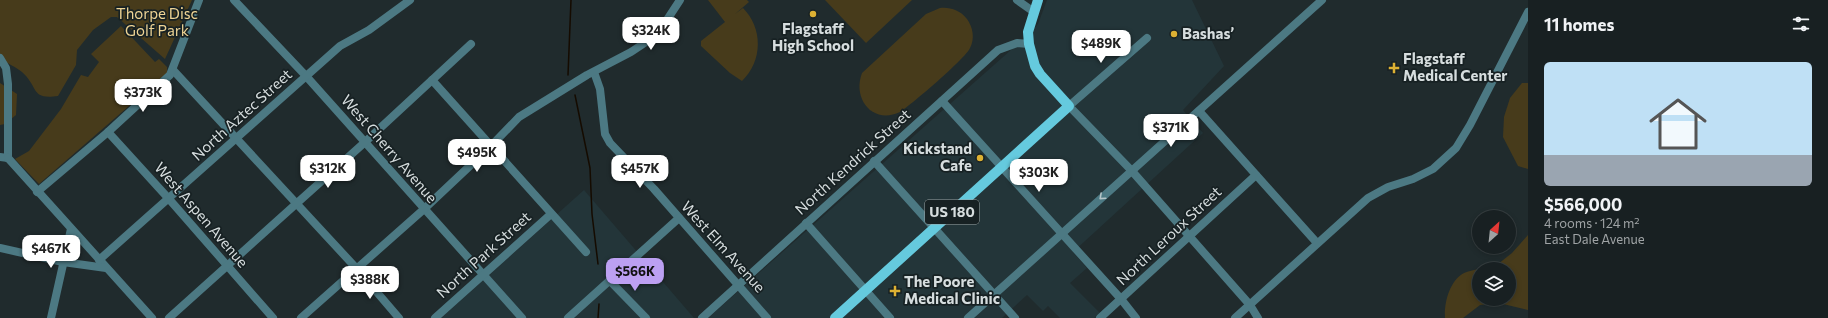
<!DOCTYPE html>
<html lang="en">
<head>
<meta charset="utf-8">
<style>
  :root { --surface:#182022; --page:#21282a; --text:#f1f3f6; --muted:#9fa3a5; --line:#363e40; --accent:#bca0f2 }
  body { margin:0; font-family:Commissioner,sans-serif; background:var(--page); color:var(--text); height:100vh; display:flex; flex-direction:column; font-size:15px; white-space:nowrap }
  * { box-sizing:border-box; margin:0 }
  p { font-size:13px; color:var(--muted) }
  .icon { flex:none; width:22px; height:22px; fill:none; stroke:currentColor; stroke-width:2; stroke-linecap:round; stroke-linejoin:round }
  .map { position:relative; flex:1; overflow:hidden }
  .panel { display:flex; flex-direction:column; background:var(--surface); width:300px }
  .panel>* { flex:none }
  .needle { width:26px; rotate:27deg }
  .fabs { position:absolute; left:1472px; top:210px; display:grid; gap:8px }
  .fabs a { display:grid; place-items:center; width:44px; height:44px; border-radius:50%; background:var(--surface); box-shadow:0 2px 6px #0003,0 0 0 1px var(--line); font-size:20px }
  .price { position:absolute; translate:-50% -34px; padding:0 9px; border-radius:8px; background:#fff; color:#222; font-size:13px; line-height:26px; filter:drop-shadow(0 1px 2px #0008) }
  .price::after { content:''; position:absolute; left:50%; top:24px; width:12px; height:9px; margin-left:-6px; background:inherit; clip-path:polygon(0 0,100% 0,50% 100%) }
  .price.current { background:var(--accent); color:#111 }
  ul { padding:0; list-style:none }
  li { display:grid; align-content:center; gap:8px; height:212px; padding:0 16px }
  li+li { border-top:1px solid var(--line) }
  li span { display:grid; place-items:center; height:124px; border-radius:6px; color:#555 }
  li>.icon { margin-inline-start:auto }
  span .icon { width:72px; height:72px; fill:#fffc; stroke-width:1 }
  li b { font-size:17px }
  h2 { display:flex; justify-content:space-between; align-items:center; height:48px; padding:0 16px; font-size:17px }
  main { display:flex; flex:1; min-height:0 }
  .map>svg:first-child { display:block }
</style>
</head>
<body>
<main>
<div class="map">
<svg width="1528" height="318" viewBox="0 0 1528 318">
  <rect width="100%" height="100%" fill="#202b2d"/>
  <g fill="#233539">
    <path d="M1047,0H1192L1224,66L1183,110L1203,133L1073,252L1087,268L1070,283L1100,313L1094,318H1060L1048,306L1043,311L1027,295L1002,318H708L1029,34L1038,24Z"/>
    <path d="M584,190L694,318H441Z"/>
  </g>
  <g fill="#473b1b">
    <path d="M0,0H192L165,59L117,17H111L93,30L77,50L76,65L58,96C30,100 39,87 22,72C16,67 7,63 0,59Z"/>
    <path d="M708,0H747L749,2L735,14L743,8C763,28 763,61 742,81L730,73L701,46V41L725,22Z"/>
    <path d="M825,0H912L866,43Z"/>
    <path d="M940,8C950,7 960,10 967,19C973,27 975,39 970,48C965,59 912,104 900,112C873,125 852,99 862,73L926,14Z"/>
    <path d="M121,26L155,62L159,59L167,67V73L39,184L15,159L29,151L61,109L81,75L88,77L99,62L91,54Z"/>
    <path d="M0,83L17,94L16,115L5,124L0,125Z"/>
    <path d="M1522,83H1528V169L1518,166L1503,137L1504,117L1510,98Z"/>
    <path d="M1528,235V310L1499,303L1480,305L1463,318H1445C1444,304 1449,281 1464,273C1468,271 1474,270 1479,269V299H1509V269H1479L1498,264L1512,253Z"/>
  </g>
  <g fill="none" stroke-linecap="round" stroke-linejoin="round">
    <g stroke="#150b00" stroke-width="1.5">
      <path d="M568,75L571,0"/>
      <path d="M575,95L590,168L592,214L598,264"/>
      <path d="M598,318L599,304"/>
    </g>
    <g stroke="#4c7983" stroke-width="8">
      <path d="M234,0L306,76L522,318"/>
      <path d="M1017,0L1034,12"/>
      <path d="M1147,38L1069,106L1131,170L1250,305L1258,318"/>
      <path d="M0,58L6,68L8,84V158"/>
      <path d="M173,70L357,269L399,318"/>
      <path d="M594,72L600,89L605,134L610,143L654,189L767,318"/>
      <path d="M432,80L586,252"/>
      <path d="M942,101L1121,299L1136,318"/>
      <path d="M1199,111L1317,243"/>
      <path d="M108,132L169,199L273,318"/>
      <path d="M0,157L8,158"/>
      <path d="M8,158L152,318"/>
      <path d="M874,161L1015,318"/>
      <path d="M37,192L108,132L170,75L199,0"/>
      <path d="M806,223L890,318"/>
      <path d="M0,248L63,262L106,268"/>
      <path d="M99,260L340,46L369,30L410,0"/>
      <path d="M610,281L646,318"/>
      <path d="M51,318L71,229"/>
      <path d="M169,318L364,143L471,44"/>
      <path d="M301,318L423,210L491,146L519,117L587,75L631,52L652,38L661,29L680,0"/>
      <path d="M435,318L551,214"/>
      <path d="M568,318L679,218"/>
      <path d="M702,318L998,50L1017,43L1029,44"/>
      <path d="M968,318L1322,0"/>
      <path d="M1100,318L1256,175"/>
      <path d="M1235,318L1368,198L1388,187L1413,179L1433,169L1456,148L1470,125L1528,12"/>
    </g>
    <path stroke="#65cade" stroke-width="10" d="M835,318L1069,106L1040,74L1035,66L1029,44L1028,32L1038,0"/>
  </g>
  <defs><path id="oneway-chevron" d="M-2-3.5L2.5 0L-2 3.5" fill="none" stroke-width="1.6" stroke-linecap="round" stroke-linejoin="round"/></defs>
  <use stroke="#b4c4c7" href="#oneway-chevron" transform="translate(1102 197) rotate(138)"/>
  <g fill="#ddb133" stroke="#172123" stroke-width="1.5">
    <circle cx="813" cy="14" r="4"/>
    <circle cx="1174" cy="34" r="4"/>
    <path d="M1392 62h4v4h4v4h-4v4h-4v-4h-4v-4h4z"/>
    <circle cx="980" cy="158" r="4"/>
    <path d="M893 285h4v4h4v4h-4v4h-4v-4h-4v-4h4z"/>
  </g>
  <g text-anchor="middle" stroke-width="3.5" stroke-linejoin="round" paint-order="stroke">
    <rect fill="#172123" stroke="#9da5a6" stroke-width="1" x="925" y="200" width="54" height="24" rx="3"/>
    <g font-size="14" font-weight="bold" fill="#d6ddde">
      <text x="952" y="217">US 180</text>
    </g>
    <g font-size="15" fill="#eed495" stroke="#172123">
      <text x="157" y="19">Thorpe Disc<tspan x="157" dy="17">Golf Park</tspan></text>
    </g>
    <g font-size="15" font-weight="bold" fill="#d6ddde" stroke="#172123" text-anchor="start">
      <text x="813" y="34" text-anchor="middle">Flagstaff<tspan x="813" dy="17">High School</tspan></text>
      <text x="1182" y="39">Bashas’</text>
      <text x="1403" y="64">Flagstaff<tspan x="1403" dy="17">Medical Center</tspan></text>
      <text x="972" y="154" text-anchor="end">Kickstand<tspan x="972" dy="17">Cafe</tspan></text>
      <text x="904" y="287">The Poore<tspan x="904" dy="17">Medical Clinic</tspan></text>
    </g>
    <g font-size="15" fill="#d6ddde" stroke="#172123">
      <text transform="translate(242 115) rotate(-42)" y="5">North Aztec Street</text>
      <text transform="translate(389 149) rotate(49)" y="5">West Cherry Avenue</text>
      <text transform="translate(853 162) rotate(-42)" y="5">North Kendrick Street</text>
      <text transform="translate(201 215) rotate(49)" y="5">West Aspen Avenue</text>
      <text transform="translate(1169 236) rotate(-43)" y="5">North Leroux Street</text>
      <text transform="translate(723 247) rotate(48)" y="5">West Elm Avenue</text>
      <text transform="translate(484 255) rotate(-42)" y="5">North Park Street</text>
    </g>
  </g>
</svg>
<div class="fabs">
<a><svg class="needle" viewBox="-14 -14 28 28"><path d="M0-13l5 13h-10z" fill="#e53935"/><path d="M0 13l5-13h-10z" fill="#9fa3a5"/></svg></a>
<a><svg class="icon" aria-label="layers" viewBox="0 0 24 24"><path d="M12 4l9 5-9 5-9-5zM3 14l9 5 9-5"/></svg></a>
</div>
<b class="price" style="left:651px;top:51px">$324K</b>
<b class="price" style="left:1101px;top:64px">$489K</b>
<b class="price" style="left:143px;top:113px">$373K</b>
<b class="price" style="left:1171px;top:148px">$371K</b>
<b class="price" style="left:477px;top:173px">$495K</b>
<b class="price" style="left:328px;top:189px">$312K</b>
<b class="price" style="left:640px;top:189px">$457K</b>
<b class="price" style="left:1039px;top:193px">$303K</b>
<b class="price" style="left:51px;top:269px">$467K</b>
<b class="price current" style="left:635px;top:292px">$566K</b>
<b class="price" style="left:370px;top:300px">$388K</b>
</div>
<section class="panel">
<h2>11 homes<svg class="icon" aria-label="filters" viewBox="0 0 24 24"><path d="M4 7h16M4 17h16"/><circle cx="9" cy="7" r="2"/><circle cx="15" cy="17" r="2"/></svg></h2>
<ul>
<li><span style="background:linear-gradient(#bfe0f5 75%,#9aa5b1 0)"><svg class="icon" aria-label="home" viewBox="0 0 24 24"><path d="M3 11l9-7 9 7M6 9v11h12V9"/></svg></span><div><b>$566,000</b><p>4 rooms · 124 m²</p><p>East Dale Avenue</p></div></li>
</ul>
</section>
</main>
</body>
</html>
